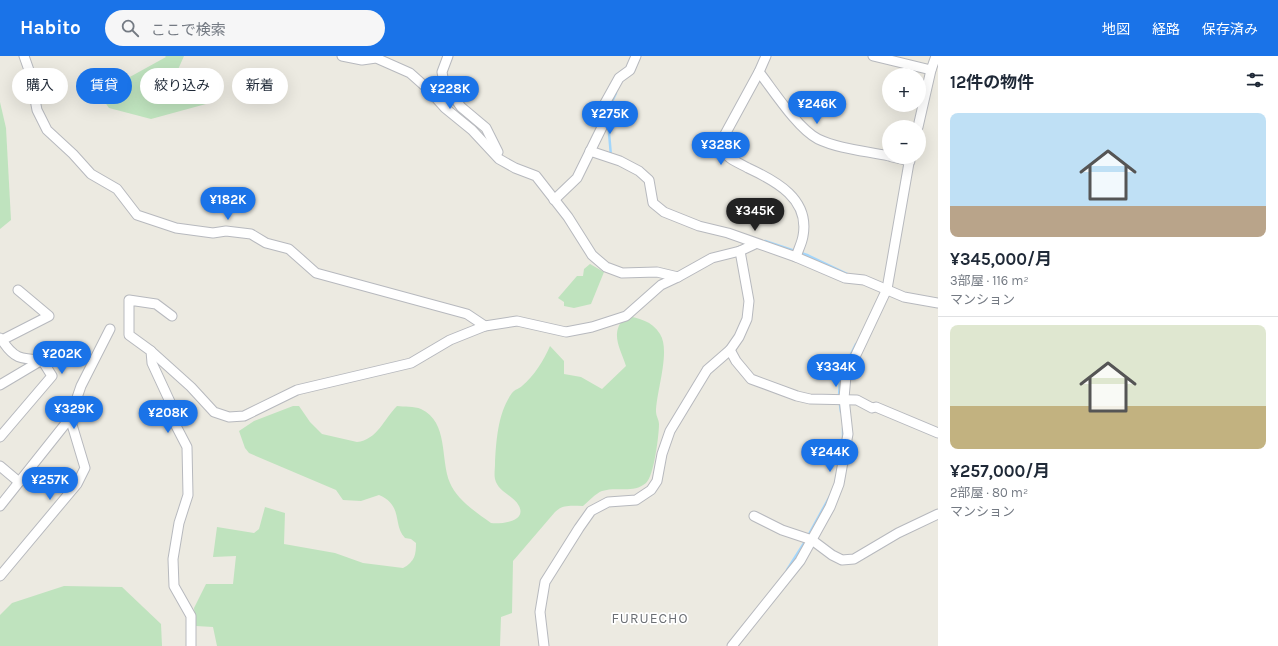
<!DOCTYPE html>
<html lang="ja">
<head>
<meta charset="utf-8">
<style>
  :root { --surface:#fff; --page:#f6f6f7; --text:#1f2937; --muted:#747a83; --line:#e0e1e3; --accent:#1a73e8 }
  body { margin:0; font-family:Karla,"Noto Sans JP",sans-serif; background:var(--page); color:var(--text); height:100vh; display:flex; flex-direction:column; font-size:15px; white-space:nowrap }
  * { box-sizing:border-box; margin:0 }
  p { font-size:13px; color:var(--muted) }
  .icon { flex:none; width:22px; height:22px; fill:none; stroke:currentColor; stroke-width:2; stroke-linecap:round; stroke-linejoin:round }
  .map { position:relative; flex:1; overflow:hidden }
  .panel { display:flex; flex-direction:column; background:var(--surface); width:340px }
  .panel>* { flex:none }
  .top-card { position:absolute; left:12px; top:12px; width:380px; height:36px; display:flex; gap:8px }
  .tools { position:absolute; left:882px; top:12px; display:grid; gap:8px }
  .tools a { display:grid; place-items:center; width:44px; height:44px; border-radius:50%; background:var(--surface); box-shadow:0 4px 16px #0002; font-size:20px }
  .price { position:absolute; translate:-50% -34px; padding:0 9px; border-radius:14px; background:var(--accent); color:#fff; font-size:13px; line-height:26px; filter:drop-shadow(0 1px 2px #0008) }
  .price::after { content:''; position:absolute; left:50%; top:24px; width:12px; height:9px; margin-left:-6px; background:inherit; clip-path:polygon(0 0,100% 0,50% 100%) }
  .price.on { background:#222; color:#fff }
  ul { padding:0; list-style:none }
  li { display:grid; align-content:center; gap:8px; height:212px; padding:0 12px }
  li+li { border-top:1px solid var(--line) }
  li span { display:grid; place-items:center; height:124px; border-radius:8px; color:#555 }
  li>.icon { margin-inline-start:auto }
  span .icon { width:72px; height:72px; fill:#fffc; stroke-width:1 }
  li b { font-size:17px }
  h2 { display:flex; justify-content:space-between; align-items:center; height:48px; padding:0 12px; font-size:17px }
  .tag { padding:0 14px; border-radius:18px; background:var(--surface); box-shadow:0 4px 16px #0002; font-size:14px; line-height:36px }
  .tag.on { background:var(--accent); color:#fff }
  header { display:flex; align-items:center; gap:24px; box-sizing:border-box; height:56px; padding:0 20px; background:var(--accent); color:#fff }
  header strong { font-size:19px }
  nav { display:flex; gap:22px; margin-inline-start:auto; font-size:14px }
  .search { width:280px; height:36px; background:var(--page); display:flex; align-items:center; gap:10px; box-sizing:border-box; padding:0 14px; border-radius:22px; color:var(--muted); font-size:15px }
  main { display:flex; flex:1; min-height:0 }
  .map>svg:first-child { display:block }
</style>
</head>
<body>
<header>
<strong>Habito</strong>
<div class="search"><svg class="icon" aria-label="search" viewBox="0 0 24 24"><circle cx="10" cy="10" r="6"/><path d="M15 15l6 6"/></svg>ここで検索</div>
<nav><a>地図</a><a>経路</a><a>保存済み</a></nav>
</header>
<main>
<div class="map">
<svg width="938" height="590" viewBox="0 0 938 590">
  <rect width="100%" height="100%" fill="#eceae1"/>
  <g fill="#bfe3be">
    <path d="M165,0H184L172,27L206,48L151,63L109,52L99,38L166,1Z"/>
    <path d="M0,46L6,72L11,164L0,173Z"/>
    <path d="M590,208L604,216L591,248L574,252L564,250V246L558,242L577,220H583L584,213Z"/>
    <path d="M626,260C639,262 652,265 660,278C671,295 656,336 656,356C656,360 659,364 659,368C659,379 654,420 646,427C633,438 617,430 602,435C596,437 588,446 583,450C572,450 563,448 555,456L513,505L512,557L501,561L500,590H217L213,571L196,570L194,552L206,528H233L236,500L213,501L217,471L254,477L259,473L265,451L285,457L284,488L335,497L363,507L403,512C415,506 416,498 416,487L411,483L405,482C392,468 404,450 379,439L361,445L343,444L336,434L249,397L245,392L239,375L254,365L293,350H299L310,366L322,378L357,386C377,384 384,363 397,350C404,351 414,350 421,353C449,366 440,404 450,427C457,444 477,457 491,467C501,468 527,466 519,450C513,439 498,436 495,423C494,419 495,412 495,408C496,385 498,356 512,337C515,333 519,333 522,330C534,320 544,304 550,290L564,305V318L581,321L602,333L626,310C620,291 609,277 626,260Z"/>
    <path d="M64,530L122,531L161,568L162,590H0V559L12,547Z"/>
  </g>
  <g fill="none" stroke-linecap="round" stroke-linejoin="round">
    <g stroke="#a2d6fc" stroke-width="2.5">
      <path d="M608,54L616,37"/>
      <path d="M608,65L611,100"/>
      <path d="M765,185L807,199L849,219"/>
      <path d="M839,341L840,320L856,288"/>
      <path d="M840,349L841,356"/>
      <path d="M843,383V372"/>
      <path d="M808,480L830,440"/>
      <path d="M787,514L806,484"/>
    </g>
    <g stroke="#b7b9be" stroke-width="11">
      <g id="minor">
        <path d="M24,0L30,17L37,54L47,74L73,98L91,118L117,133L137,159L176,172L213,177L226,175L251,178L266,187L289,193L316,217L467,258L485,270"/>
        <path d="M342,0L362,4L376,2L410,17L428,33L445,52L472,74L499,103L515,112L536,120L568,161L592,199L606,211L622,217L657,216L678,221L712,202L740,195L755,188"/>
        <path d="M448,0L442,16L444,27L461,51L486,72L498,96"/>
        <path d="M766,0L759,16L723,82L721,93C728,103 737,106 748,112C776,125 810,143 803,180C802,187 798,194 796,201"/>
        <path d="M873,0L931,14"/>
        <path d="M759,16C773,34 798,73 818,83C839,93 866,95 889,100"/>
        <path d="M918,71L931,14L936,0"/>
        <path d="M590,95L620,105L639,115L649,124L653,147L664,156L699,170L728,177L796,201L845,222L864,224L904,241L938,247"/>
        <path d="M892,101L910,105"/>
        <path d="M554,144L577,122L605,65L604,49L619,22L630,14L636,0"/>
        <path d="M172,260L156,248L129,244V279L151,295L152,307L171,348L174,366L187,391L188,439L179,467L173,503L174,530L191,560V590"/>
        <path d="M0,282L2,284L49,260L18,234"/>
        <path d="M2,284C14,303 21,303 42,304"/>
        <path d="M730,294L736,305L751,323L797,340L810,343L857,344L872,352L876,351L938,377"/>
        <path d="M151,295L191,331L214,356L229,361L244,360L297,334L411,307L450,284L485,270L517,265L566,276L592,271L626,260L661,229L678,221"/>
        <path d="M0,329L42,304L52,320L0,381"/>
        <path d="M0,410L19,426"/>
        <path d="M0,450L70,362L81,330L110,273"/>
        <path d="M754,460L782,474L812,484L832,499L842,504L854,503L898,477L938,458"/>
        <path d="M0,520L77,428L85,412L70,362"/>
        <path d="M544,590L540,556L545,526L579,472L591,455L608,446L636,444L651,434L657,425L662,398L670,375L707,314L730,294L739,281L747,263L749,245L740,195"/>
        <path d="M732,590L800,505L830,451L839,428L848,378L844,342L846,320L887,233L910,101"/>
      </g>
    </g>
    <use href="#minor" stroke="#fff" stroke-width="9"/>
  </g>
  <g text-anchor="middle" stroke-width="3.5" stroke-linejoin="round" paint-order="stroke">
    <g font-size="14" letter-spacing="1" fill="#6b6f74" stroke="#fff">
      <text x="650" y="567">FURUECHO</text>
    </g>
  </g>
</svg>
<div class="tools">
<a>+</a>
<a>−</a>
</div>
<b class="price" style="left:450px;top:54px">¥228K</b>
<b class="price" style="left:817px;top:69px">¥246K</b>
<b class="price" style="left:610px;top:79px">¥275K</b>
<b class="price" style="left:721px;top:110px">¥328K</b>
<b class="price" style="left:228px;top:165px">¥182K</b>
<b class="price on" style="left:755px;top:176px">¥345K</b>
<b class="price" style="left:62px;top:319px">¥202K</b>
<b class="price" style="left:836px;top:332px">¥334K</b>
<b class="price" style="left:74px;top:374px">¥329K</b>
<b class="price" style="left:168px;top:378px">¥208K</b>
<b class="price" style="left:830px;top:417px">¥244K</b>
<b class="price" style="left:50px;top:445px">¥257K</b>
<div class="top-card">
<a class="tag">購入</a>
<a class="tag on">賃貸</a>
<a class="tag">絞り込み</a>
<a class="tag">新着</a>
</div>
</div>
<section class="panel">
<h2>12件の物件<svg class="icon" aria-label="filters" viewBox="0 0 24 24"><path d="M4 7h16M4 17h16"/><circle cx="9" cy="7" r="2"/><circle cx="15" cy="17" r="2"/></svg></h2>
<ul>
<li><span style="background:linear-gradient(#bfe0f5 75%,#b9a48a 0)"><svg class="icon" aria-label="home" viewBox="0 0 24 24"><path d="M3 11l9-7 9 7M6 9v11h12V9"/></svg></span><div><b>¥345,000/月</b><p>3部屋 · 116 m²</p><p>マンション</p></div></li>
<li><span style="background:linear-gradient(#dfe7d0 65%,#c2b280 0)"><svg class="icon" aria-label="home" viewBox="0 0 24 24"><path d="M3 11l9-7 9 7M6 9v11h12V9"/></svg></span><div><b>¥257,000/月</b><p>2部屋 · 80 m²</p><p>マンション</p></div></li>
</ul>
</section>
</main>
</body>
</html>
